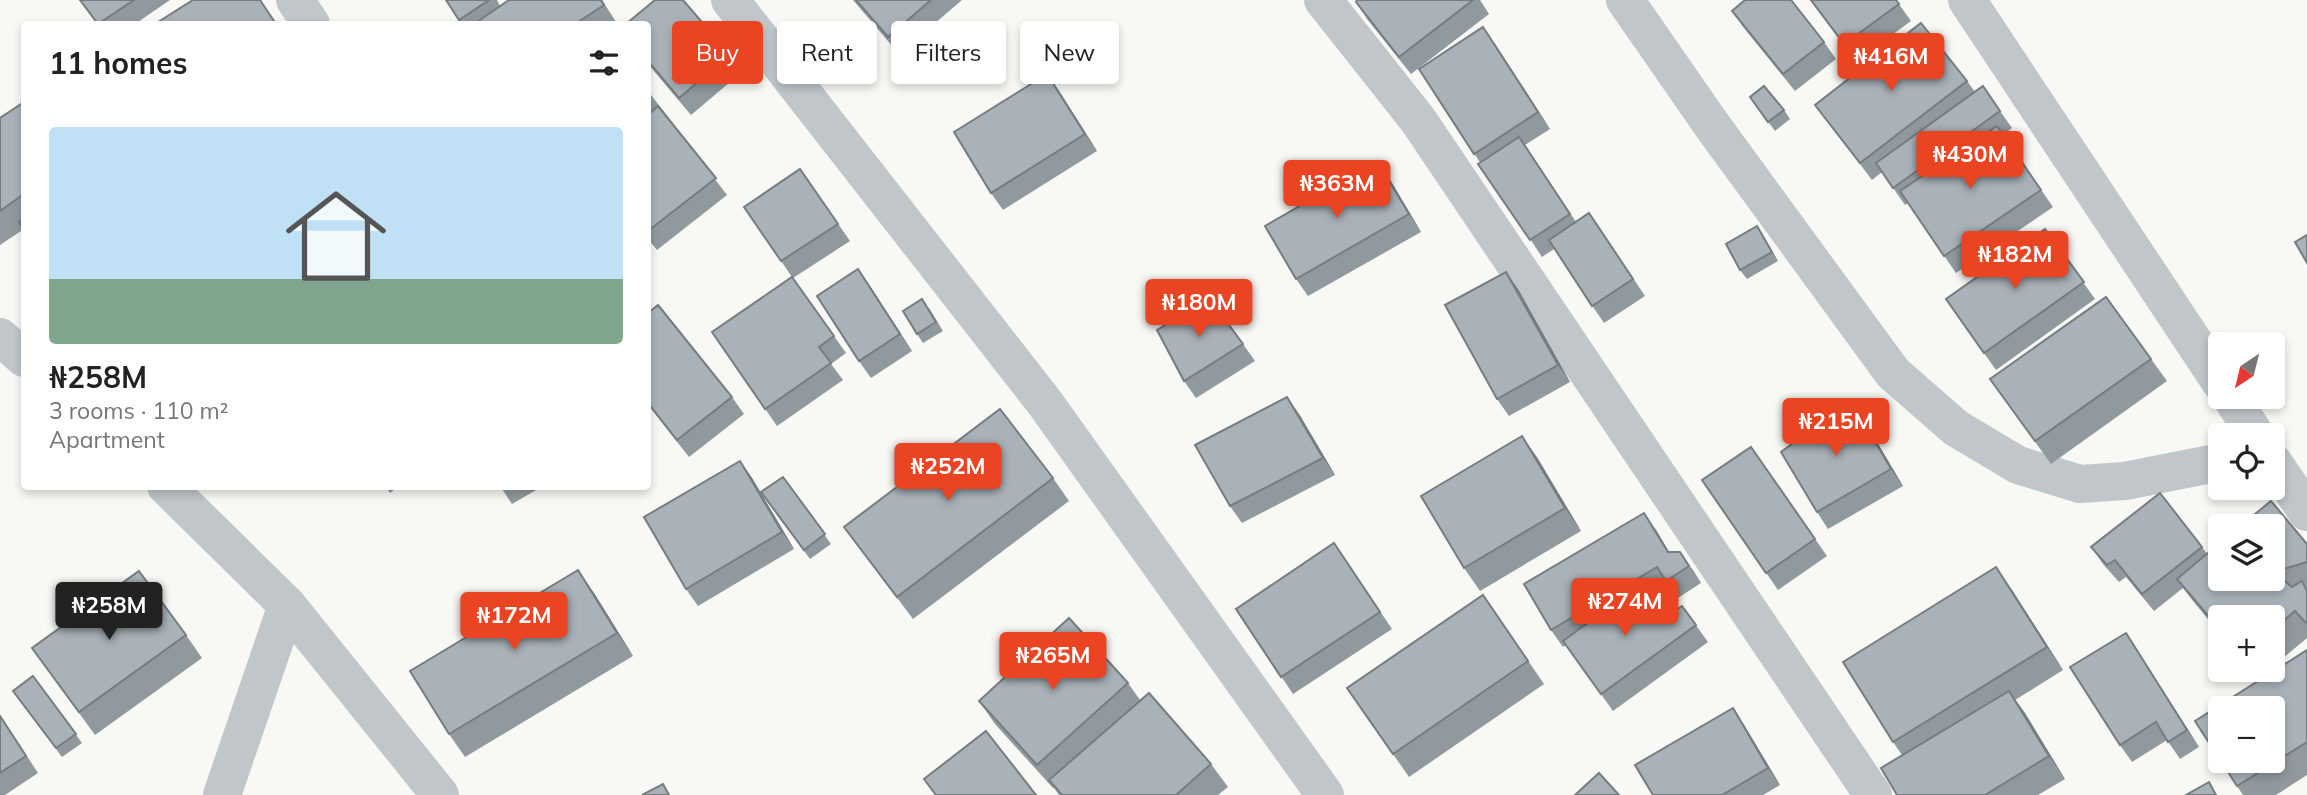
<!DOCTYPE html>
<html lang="en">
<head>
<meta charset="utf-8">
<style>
  :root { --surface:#fff; --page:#f6f6f6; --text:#222; --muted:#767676; --line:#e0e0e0; --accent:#ea4423 }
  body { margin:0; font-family:Mulish,sans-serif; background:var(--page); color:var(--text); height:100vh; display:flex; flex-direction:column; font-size:26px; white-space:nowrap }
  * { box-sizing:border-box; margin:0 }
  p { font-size:23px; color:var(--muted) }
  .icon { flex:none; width:38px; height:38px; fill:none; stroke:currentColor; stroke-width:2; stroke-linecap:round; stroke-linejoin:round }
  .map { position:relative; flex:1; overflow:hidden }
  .drawer { position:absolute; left:21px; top:21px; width:630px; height:469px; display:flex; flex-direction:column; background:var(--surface); border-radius:7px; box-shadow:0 4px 10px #0003 }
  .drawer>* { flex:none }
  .top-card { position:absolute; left:672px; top:21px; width:665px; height:63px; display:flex; gap:14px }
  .needle { width:46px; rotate:215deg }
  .tools { position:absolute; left:2208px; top:332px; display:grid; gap:14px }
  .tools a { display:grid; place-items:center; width:77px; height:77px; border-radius:7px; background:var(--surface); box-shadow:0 4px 10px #0003; font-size:35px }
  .price { position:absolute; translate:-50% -60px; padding:0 16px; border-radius:7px; background:var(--accent); color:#fff; font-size:23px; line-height:46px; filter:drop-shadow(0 2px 4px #0008) }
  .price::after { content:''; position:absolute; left:50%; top:42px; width:21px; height:16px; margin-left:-10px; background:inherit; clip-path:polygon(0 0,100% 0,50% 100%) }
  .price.current { background:#222; color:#fff }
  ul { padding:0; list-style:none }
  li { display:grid; align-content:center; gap:14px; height:371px; padding:0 28px }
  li+li { border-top:2px solid var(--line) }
  li span { display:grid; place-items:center; height:217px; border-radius:7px; color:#555 }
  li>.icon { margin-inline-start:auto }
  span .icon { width:126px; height:126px; fill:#fffc; stroke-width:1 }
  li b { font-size:30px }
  h2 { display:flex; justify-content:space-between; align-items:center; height:84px; padding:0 28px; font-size:30px }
  .tag { padding:0 24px; border-radius:7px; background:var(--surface); box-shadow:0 4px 10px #0003; font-size:24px; line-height:63px }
  .tag.current { background:var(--accent); color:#fff }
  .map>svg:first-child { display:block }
</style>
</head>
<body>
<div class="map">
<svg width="2307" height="795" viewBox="0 0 2307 795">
  <rect width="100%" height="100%" fill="#f8f8f5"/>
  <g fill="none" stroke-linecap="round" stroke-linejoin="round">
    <g stroke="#c1c6ca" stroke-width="38">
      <path d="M295,0L311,24"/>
      <path d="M730,0L1045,403L1325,795"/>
      <path d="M1323,0L1418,120L1873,795"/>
      <path d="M1625,0L1711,124L1893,373L1956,428L2018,465L2080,484L2125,481L2221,462"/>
      <path d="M1967,0L2221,383"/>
      <path d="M0,337L24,358"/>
      <path d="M2231,397L2256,436"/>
      <path d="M2273,462L2307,512"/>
      <path d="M166,486L287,605L440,795"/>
      <path d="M222,795L287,605"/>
    </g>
  </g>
  <g fill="#90999e">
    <path d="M80,0H170L135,24H97Z"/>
    <path d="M446,0H497L500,6L602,0L616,22L612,24H475L493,11L472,24H462Z"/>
    <path d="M853,0H962L899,54Z"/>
    <path d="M1357,0H1480L1489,14L1411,74L1367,19L1356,2Z"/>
    <path d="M1810,0H1896L1911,21L1856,61Z"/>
    <path d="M1732,11L1824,42L1836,59L1795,91L1744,28Z"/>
    <path d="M648,24L730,55L742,72L691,115L648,64Z"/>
    <path d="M1495,44L1550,129L1525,145L1576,222L1601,230L1645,296L1604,323L1554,249L1542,257L1419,69Z"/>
    <path d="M1967,81L1975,92L2000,111L2012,128L2003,135L2053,207L1956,273L1908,203L1905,205L1882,172L1872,180L1815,105Z"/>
    <path d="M648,91L727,195L657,250L648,239Z"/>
    <path d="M1059,91L1097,151L1003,210L991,193Z"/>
    <path d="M1750,97L1784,110L1790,119L1775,131Z"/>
    <path d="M24,102V230V229L0,245V118Z"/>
    <path d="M800,169L850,241L793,278L846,353L831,364L843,380L777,426L712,332L792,277L744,207Z"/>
    <path d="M1389,178L1421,232L1308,296L1296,279Z"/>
    <path d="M1757,226L1778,261L1747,279L1740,270Z"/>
    <path d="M2045,229L2095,299L1996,370L1946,299Z"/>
    <path d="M858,269L912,351L871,378L859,361Z"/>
    <path d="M1518,289L1570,382L1509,416L1497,399Z"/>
    <path d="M2106,297L2167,381L2051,464L1990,379Z"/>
    <path d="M929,308L943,331L923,343L917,334Z"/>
    <path d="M648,313L732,397L744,414L689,457L648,405Z"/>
    <path d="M1243,344L1255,361L1196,398L1184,381Z"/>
    <path d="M1851,400L1862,417L1903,486L1828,529L1817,512Z"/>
    <path d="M1299,414L1335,475L1242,523L1230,506Z"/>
    <path d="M1522,436L1538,459L1581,531L1480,591L1464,568Z"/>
    <path d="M1751,447L1827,556L1778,590L1702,480Z"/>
    <path d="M740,461L752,478L794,549L698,606L686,589Z"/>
    <path d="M783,477L831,544L810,559L761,492Z"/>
    <path d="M1053,478L1069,501L913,619L844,527Z"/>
    <path d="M385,486H399L390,493Z"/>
    <path d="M500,486H543L512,504Z"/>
    <path d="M2273,527L2307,544V638L2276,664L2273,660V618H2221V635L2193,601L2183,588L2154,611L2126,577L2119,582L2103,564L2091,547H2202L2207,554Z"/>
    <path d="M1656,530L1669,552L1692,569L1701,583L1678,598L1669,584L1650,596L1666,617L1682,606L1708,642L1613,711L1566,645L1563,647L1551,630Z"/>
    <path d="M1334,543L1392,629L1293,694L1236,609Z"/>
    <path d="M2012,590L2063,670L2015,700L2065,779L2038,795H1897L1902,755L1893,742Z"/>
    <path d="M594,593L633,656L465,757L449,734Z"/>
    <path d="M1483,595L1544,684L1409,777L1393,754Z"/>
    <path d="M186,635L202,658L95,735L32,648Z"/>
    <path d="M2137,650L2199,747L2180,759L2167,740L2132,762L2120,745Z"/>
    <path d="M2307,650V775L2276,795H2243L2237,786Z"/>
    <path d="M33,676L82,743L62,757L13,691Z"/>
    <path d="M1128,683L1140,700L1211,764L1228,787L1218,795H1059L1054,788H1053L995,724L979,701Z"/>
    <path d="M0,715L38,773L5,795H0Z"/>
    <path d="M1744,725L1780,785L1763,795H1653Z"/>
  </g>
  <g fill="#767d81">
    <path d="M1483,27L1495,44L1550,129L1538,112Z"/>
    <path d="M1047,74L1059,91L1097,151L1085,134Z"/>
    <path d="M1377,161L1389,178L1421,232L1409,214Z"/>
    <path d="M1757,226L1763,235L1778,261L1772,252Z"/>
    <path d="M858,269L870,286L912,351L900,334Z"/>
    <path d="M1506,272L1518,289L1570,382L1558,365Z"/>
    <path d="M1287,397L1299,414L1335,475L1323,458Z"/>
    <path d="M1851,400L1862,417L1903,486L1891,469Z"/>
    <path d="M1522,436L1538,459L1581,531L1565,508Z"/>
    <path d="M740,461L752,478L794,549L782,532Z"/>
    <path d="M1644,513L1656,530L1679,569L1668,552Z"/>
    <path d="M1680,552L1692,569L1701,583L1689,566Z"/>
    <path d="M1996,567L2012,590L2063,670L2047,647Z"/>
    <path d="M578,570L594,593L633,656L617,633Z"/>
    <path d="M2126,633L2137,650L2199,747L2187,730Z"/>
    <path d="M2009,691L2025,713L2065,779L2049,756Z"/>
    <path d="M1733,708L1744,725L1780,785L1768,768Z"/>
  </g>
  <g fill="#a8b2b8" stroke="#767d81" stroke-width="2" fill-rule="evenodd">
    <path d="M80,0H134L98,24Z"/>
    <path d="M193,0H260L276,24H155Z"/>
    <path d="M446,0H489L459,20Z"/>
    <path d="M509,0H601L604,5L575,24H474Z"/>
    <path d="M655,0H683L730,55L679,98L648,61V24H626Z"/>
    <path d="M856,0H931L888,37Z"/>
    <path d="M1357,0H1473L1399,57L1356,2Z"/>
    <path d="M1745,0H1791L1824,42L1783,74L1732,11Z"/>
    <path d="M1811,0H1896L1899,4L1844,44Z"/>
    <path d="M1921,23L1967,81L1860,163L1815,105Z"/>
    <path d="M1483,27L1538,112L1474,154L1419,69Z"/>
    <path d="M1047,74L1085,134L991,193L954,132Z"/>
    <path d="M1764,86L1784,110L1768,122L1750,97Z"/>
    <path d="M1983,86L2000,111L1893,188L1876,163Z"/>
    <path d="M24,102V194L0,211V118Z"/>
    <path d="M658,106L716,178L648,231V115Z"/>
    <path d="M1997,126L2041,190L1944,256L1900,191Z"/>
    <path d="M1519,137L1570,214L1530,240L1478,164Z"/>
    <path d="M1377,161L1409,214L1296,279L1265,226Z"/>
    <path d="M800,169L838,224L781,261L744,207Z"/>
    <path d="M1589,213L1633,279L1592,306L1549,240Z"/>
    <path d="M24,219V230L19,222Z"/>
    <path d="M1757,226L1772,252L1740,270L1726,244Z"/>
    <path d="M2045,229L2084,282L1984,353L1946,299Z"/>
    <path d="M2307,235V263L2295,242Z"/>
    <path d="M858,269L900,334L859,361L817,296Z"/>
    <path d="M1506,272L1558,365L1497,399L1445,305Z"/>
    <path d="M792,277L834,336L819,347L831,363L765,409L712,332Z"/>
    <path d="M2106,297L2151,359L2035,441L1990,379Z"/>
    <path d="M1209,298L1243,344L1184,381L1157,330Z"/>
    <path d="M922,299L936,322L917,334L903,311Z"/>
    <path d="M658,305L732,397L677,440L648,403V313Z"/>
    <path d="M1287,397L1323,458L1230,506L1195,445Z"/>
    <path d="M1851,400L1891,469L1817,512L1781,452Z"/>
    <path d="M1000,409L1053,478L897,597L844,527Z"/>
    <path d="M1522,436L1565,508L1464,568L1421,496Z"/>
    <path d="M1751,447L1815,539L1766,573L1702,480Z"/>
    <path d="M740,461L782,532L686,589L644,517Z"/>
    <path d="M783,477L825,534L804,550L761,492Z"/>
    <path d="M2160,493L2202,547L2142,594L2115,560L2107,565L2091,547Z"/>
    <path d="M2271,501L2307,544V562L2274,572L2292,587L2302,581L2307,591V622L2306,623L2295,611L2273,630V618H2221V631L2177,579L2221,542V579H2273V527H2239Z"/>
    <path d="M1644,513L1668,552H1680L1689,566L1666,581L1657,567L1551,630L1524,584Z"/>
    <path d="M1334,543L1380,612L1281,677L1236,609Z"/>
    <path d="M1996,567L2047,647L1893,742L1843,662Z"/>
    <path d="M578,570L617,633L449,734L410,671Z"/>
    <path d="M139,571L186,635L79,712L32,648Z"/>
    <path d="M1641,584L1666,617L1682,606L1696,625L1601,694L1563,641Z"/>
    <path d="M1483,595L1528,661L1393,754L1347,688Z"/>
    <path d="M1069,618L1128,683L1037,765L979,701Z"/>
    <path d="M2126,633L2187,730L2168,742L2156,722L2120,745L2070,667Z"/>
    <path d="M2307,650V742L2237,786L2195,721ZM2221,709H2273V761H2221Z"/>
    <path d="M33,676L76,734L56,748L13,691Z"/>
    <path d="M2009,691L2049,756L1985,795H1897L1881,768Z"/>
    <path d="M1149,693L1211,764L1176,795H1062L1049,780Z"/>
    <path d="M1733,708L1768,768L1722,795H1653L1635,765Z"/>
    <path d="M0,716L26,756L0,773Z"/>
    <path d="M986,731L1036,795H936L924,779Z"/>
    <path d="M1599,773L1619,795H1575Z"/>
    <path d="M2209,782L2216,795H2186Z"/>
    <path d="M663,784L669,795H642Z"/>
  </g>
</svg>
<div class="tools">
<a><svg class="needle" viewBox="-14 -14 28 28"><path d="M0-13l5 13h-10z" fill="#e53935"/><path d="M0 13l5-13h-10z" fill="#767676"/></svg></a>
<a><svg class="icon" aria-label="locate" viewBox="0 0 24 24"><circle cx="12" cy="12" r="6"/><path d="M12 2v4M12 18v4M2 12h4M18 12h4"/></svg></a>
<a><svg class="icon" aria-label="layers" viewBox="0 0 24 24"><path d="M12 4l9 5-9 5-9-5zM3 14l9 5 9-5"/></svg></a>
<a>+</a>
<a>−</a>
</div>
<b class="price" style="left:1891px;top:93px">₦416M</b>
<b class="price" style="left:1970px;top:191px">₦430M</b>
<b class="price" style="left:1337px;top:220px">₦363M</b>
<b class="price" style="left:2015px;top:291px">₦182M</b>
<b class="price" style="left:1199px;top:339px">₦180M</b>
<b class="price" style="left:1836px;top:458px">₦215M</b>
<b class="price" style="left:948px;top:503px">₦252M</b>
<b class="price" style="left:1625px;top:638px">₦274M</b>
<b class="price current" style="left:109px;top:642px">₦258M</b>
<b class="price" style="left:514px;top:652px">₦172M</b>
<b class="price" style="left:1053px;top:692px">₦265M</b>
<div class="top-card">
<a class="tag current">Buy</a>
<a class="tag">Rent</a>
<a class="tag">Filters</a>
<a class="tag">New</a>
</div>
<section class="drawer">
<h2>11 homes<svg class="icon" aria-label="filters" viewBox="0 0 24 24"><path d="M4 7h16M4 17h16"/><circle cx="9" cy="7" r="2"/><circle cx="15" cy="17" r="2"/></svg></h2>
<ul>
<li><span style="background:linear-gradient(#bfe0f5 70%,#7fa58c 0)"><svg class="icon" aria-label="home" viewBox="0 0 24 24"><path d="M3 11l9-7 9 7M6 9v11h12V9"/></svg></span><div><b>₦258M</b><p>3 rooms · 110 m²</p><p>Apartment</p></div></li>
</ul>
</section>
</div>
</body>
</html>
